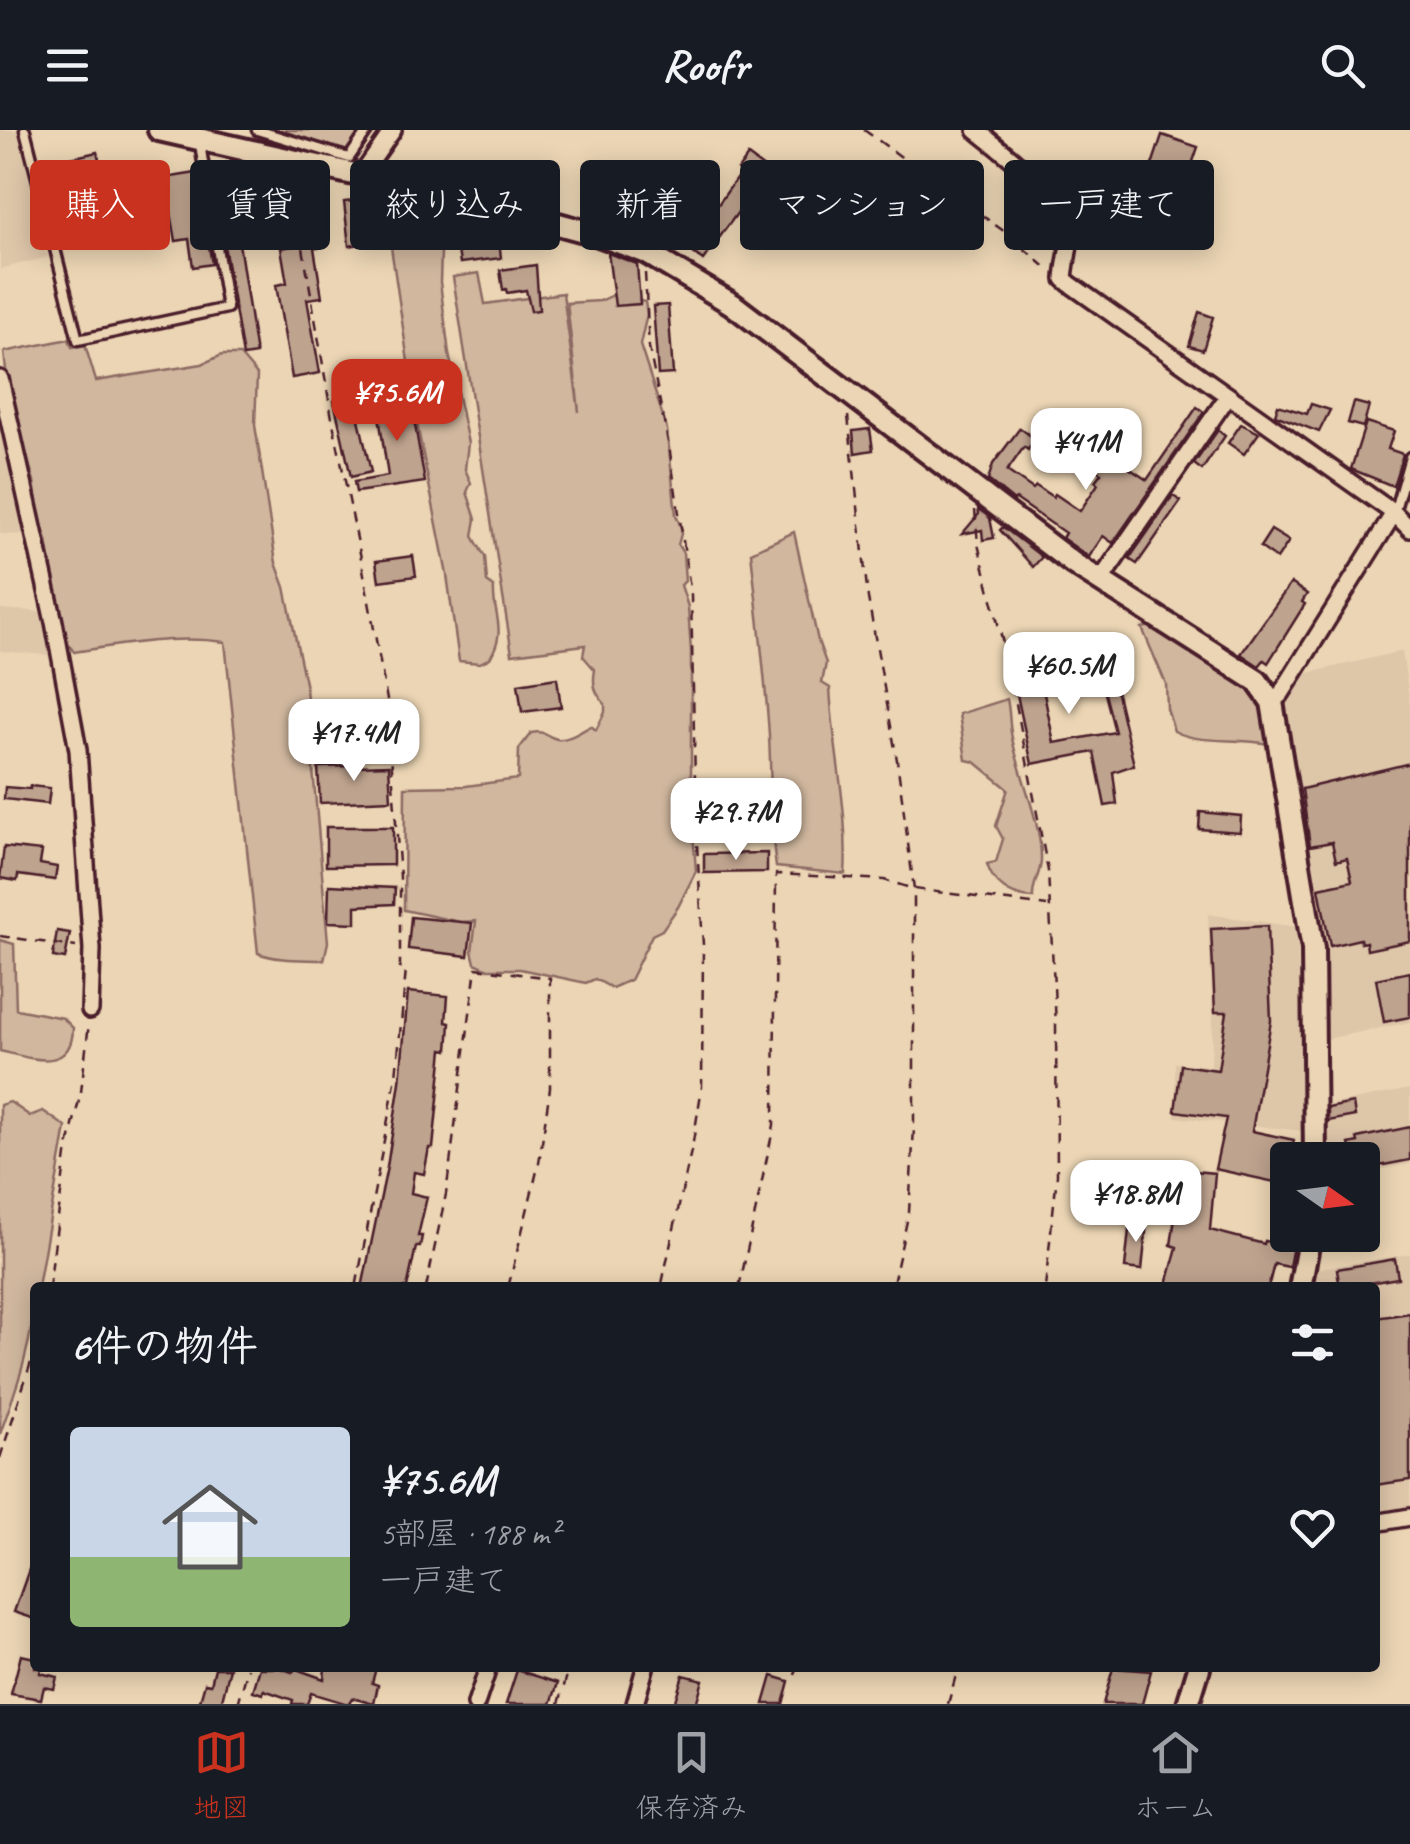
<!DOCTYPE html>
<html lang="ja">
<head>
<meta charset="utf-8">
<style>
  :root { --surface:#171b24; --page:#242831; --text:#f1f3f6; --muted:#9ea1a6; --line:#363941; --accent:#c8321e }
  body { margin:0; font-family:Caveat,"Klee One",sans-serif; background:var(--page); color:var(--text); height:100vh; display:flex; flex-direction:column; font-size:38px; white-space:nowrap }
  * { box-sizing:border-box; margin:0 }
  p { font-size:32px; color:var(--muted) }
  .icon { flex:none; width:55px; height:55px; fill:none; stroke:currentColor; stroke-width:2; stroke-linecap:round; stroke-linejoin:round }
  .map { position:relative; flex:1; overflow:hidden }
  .drawer { position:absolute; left:30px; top:1152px; width:1350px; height:390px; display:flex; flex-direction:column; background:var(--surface); border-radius:10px; box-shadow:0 5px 25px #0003 }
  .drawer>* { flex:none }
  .top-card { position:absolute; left:30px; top:30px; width:1350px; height:90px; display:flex; gap:20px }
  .needle { width:65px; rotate:104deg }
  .controls { position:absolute; left:1270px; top:1012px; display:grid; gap:20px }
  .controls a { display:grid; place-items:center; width:110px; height:110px; border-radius:10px; background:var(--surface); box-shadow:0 5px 25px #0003; font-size:50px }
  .price { position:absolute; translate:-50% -85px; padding:0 22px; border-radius:20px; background:#fff; color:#222; font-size:32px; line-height:65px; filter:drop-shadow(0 2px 5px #0008) }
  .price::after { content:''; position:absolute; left:50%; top:60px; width:30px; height:22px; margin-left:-15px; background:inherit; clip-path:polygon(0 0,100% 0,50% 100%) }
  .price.selected { background:var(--accent); color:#fff }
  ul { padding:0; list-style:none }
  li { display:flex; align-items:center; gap:30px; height:250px; padding:0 40px }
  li+li { border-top:2px solid var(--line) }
  li span { display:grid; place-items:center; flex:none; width:280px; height:200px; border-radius:10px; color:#555 }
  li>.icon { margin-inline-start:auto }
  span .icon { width:120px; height:120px; fill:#fffc; stroke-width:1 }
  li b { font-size:42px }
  h2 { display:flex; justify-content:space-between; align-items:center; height:120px; padding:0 40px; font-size:42px }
  .pill { padding:0 35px; border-radius:10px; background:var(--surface); box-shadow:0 5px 25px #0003; font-size:35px; line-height:90px }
  .pill.selected { background:var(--accent); color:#fff }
  header { display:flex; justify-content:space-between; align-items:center; height:130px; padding:0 40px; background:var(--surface); font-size:45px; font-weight:700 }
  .tab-bar { display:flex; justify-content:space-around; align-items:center; height:140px; border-top:2px solid var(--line); background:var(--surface); font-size:28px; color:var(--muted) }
  .tab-bar a { display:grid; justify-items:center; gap:5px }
  .tab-bar .selected { color:var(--accent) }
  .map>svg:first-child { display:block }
</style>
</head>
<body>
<header><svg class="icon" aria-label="menu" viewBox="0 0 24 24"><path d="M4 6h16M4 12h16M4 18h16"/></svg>Roofr<svg class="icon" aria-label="search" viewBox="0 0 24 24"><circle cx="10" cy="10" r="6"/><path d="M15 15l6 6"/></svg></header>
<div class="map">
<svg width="1410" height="1574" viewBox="0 0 1410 1574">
  <rect width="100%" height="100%" fill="#ebd5b4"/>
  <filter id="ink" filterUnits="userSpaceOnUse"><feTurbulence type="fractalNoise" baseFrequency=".01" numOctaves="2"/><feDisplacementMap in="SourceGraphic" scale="20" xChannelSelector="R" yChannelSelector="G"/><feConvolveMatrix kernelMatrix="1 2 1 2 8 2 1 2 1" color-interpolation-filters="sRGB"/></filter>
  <g filter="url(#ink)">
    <g fill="#dec6a9">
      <path d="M0,0H19L48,127L0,139Z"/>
      <path d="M0,280L29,405L0,404Z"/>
      <path d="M0,479L47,482L58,526L0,521Z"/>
      <path d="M1402,521L1410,575V892L1321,910L1314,765L1292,656L1282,576L1300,545Z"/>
      <path d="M1208,784L1297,797L1304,1001L1175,987V933L1211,936L1213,886Z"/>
      <path d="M1410,959V1034L1363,1043L1362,1030H1325L1323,976Z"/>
      <path d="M1410,1124V1383L1375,1390V1158H1310L1315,1139Z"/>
    </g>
    <g fill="#d0b79e" stroke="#8d6b64" stroke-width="2.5">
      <path d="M273,0H362L348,21Z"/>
      <path d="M383,63L431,72L428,101L441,123L440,152L449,224L468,313L465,339L471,353L467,362L476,389L473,406L485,427L487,452L494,457C492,485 508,498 490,528L480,533L459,531L447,445L418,299Z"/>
      <path d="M479,143L485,174L563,163L579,282L567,173L600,171L613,165L645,172L647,184L640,215L667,299L676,385L682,400L678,415L683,423L685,451L681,455L688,477L691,522V677L696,741L678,777L662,800L652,805L630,850L612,858L595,849L586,853L520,839H488L475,833L472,821L476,791L460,792L404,780L405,657L466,656L518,649L519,619L531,603C545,600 545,606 557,609C568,611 581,601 591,596L596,600L605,582V574C595,563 592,555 595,540L583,526L585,515L512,524L453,147Z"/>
      <path d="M69,209L72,217L85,215L96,251L202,234L222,225H240L257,245L255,295L276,433L285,457L306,558L326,790L328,812L324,830C303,829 278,831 258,823L225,512C175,505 123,514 74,522L63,507L47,410L40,394L34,351L8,258L4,222Z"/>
      <path d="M794,402L818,511L826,533L822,553L830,558C833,620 849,681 845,744L776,737C769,687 772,640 768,591C764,535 757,479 751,422Z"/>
      <path d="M1152,496L1215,532L1264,569L1271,604L1268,614C1238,607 1201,615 1174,601L1167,579L1166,554L1142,498Z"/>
      <path d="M1007,569C1010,582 1009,595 1012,608C1019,644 1042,694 1041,730C1041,744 1032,753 1033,768C1011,767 993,755 987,734L996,732L1003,709L996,696L1008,659L975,632L966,630L959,584Z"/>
      <path d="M0,810L14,814L16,879L63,888L73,898C72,944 30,928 0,921Z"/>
      <path d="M10,972L30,986L43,981L66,997L38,1157L35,1158C35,1207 17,1257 0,1304V975Z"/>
    </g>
    <g fill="#bea38e" stroke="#4a1f2b" stroke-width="2.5">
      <path d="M1162,5L1198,17L1167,108L1141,99L1157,57L1146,53Z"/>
      <path d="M97,22L104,48L131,43L145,100L140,101L142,109L110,117L107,110L97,112L71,28Z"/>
      <path d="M748,26L768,41L703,130L692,122L697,109L695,107L741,42L738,40Z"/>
      <path d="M1081,38L1093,46L1084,72L1072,67Z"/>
      <path d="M196,43L212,134L193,137L189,109L176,111L165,48Z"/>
      <path d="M378,68L383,110L349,116L344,72Z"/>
      <path d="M486,89L497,92L501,128L460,133L458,121H454L451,96L455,93Z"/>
      <path d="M314,92L318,118H314L322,167L307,169L320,243L292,248L276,155L287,153L281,118L306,114L303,94Z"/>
      <path d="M239,113L256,224L243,226L224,115Z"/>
      <path d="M608,123L637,134L640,174L615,176Z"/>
      <path d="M536,135L539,180L531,181L526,160L507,163L506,159L503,160L500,140Z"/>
      <path d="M668,175L673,244L658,245L653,176Z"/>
      <path d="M1199,182L1213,187L1203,220L1189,216Z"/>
      <path d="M409,261L425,352L356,362L354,352L388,346L376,266Z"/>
      <path d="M354,267L371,342L351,347L334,271Z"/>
      <path d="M1354,272L1369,276L1363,297L1348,293Z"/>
      <path d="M1311,274L1330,280L1319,302L1275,285L1278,275L1307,284Z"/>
      <path d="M1197,277L1204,282L1113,413L1103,406L1089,427L1062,408L1065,403L1016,369L1014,371L988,350L993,334L1020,298L1035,309L1028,320L1024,317L1007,341L1033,359L1036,356L1053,367L1055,364L1080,381L1098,354L1095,351L1101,343L1094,338L1105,322L1147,350Z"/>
      <path d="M1366,292L1394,301L1388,319L1403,324L1393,356L1351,339Z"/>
      <path d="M1241,294L1259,303L1244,324L1228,313Z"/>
      <path d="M870,299L873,320L855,323L853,301Z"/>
      <path d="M1218,300L1225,306L1202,340L1194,334Z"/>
      <path d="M1173,366L1181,371L1137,434L1129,429Z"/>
      <path d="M978,378L990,388L994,408L983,410L982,400L962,404L979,384Z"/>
      <path d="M1003,397L1042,427L1033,437L1000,400Z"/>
      <path d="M1271,400L1289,411L1277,429L1260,417Z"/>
      <path d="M413,426L416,446L379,451L376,431Z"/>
      <path d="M1291,453L1307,464L1302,472L1305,474L1268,533L1264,530L1259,536L1241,524Z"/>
      <path d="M1075,514L1079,528L1039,539L1054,613L1115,602L1096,529L1108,526L1134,635L1113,642L1117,674L1105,676L1094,622L1032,634L1029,621L1008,522L1034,516L1035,523Z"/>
      <path d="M557,548L561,577L522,582L518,554Z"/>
      <path d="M384,590L386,608L317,616L315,598Z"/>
      <path d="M1410,633V811L1367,820L1366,812L1361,813L1360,809L1330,816L1319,758L1352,751L1347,728L1336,731L1332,712L1310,716L1302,659Z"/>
      <path d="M389,635L391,670L320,673L318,637Z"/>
      <path d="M30,656L50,658L48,674L4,669L5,657L30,659Z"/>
      <path d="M1200,682L1241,686L1240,702L1199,699Z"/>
      <path d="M326,697H393V735L326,736Z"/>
      <path d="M4,717L42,721L40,734L57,737L55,750L18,745L17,751L0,748Z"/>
      <path d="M767,723V742L704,743V724Z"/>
      <path d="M329,755L395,758L394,774L356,776V793L328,792Z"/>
      <path d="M411,787L472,793L468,826L408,819Z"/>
      <path d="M1267,796L1271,891L1252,1001L1294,1010L1284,1054L1215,1039L1226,988L1175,981L1181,935L1218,940L1227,882H1215L1211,799Z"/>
      <path d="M57,801L70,803L65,829L53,827Z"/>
      <path d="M1410,842V887L1384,892L1376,849Z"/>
      <path d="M408,862L448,866L446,892L450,893L448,920L443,919L433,1018H429L424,1044L414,1042L411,1063L427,1067L418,1106H422L420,1117H416L407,1158H362L387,1037L400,952Z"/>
      <path d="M1353,973L1355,986L1328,991V978Z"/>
      <path d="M1410,997V1030L1363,1039L1362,1030H1352L1349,1014L1358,1012L1357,1008Z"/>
      <path d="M1182,1040L1215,1043L1210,1100L1264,1114L1265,1111L1293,1116L1289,1137L1274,1134L1268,1158H1166L1177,1117L1171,1115Z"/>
      <path d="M1130,1090L1147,1092L1142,1140L1125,1138Z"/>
      <path d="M1395,1129L1398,1148L1340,1158L1337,1139Z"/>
      <path d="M1410,1183V1350L1375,1355V1188Z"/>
      <path d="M33,1428H35V1489L14,1482Z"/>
      <path d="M21,1525L35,1528V1538H41L40,1543L57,1547L54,1559L44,1557L41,1569L11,1564Z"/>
      <path d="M215,1538H230L221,1574H199L205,1553L211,1554Z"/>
      <path d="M260,1538H280L292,1542L296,1539L324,1549L325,1538H376L372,1553L378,1555L374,1574L352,1568L348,1574L311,1563L307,1574H292L293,1570L264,1560L263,1564L253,1561Z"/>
      <path d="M1113,1538L1151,1541L1142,1574H1103Z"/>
      <path d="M517,1540L558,1553L551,1574H506Z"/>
      <path d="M683,1545L703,1550L696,1574H674Z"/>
      <path d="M772,1546L789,1551L783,1574H764Z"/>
    </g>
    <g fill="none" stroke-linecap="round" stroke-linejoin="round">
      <g stroke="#4a1f2b" stroke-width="15">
        <g id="service">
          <path d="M25,0L78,210L227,178L200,14"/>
          <path d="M257,0L349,28L368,0"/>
          <path d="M1394,383L1410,327"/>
        </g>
      </g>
      <g stroke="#4a1f2b" stroke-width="22">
        <g id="minor">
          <path d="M976,0C1000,19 1069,71 1070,102C1070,117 1065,133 1064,149L1070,154L1394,383L1410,399"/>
          <path d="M361,46L393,0"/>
          <path d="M0,249L54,492L78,620L92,819L90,880"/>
          <path d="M1100,451L1228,266"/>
          <path d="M1272,572L1281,564L1394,383"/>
          <path d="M1375,1393L1410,1387"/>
          <path d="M476,1574L488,1538"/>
          <path d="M635,1574L645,1538"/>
        </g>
      </g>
      <g stroke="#4a1f2b" stroke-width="28">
        <g id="tertiary">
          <path d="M159,0L469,70L599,105L645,122L732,174L1074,434L1257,551L1272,572L1313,819L1315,1030"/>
          <path d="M1300,1158L1310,1105"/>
          <path d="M1188,1574L1199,1538"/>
        </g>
      </g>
      <g stroke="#4a1f2b" stroke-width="2.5" stroke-dasharray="10 8" stroke-linecap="butt">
        <path d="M864,0L1005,102L1050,141"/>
        <path d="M291,47L332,288L361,428L387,570L400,747V838L406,840L396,947L356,1158"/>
        <path d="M645,143L649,218L670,322L691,465L696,698L703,815L702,957L693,1012L661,1158"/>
        <path d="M848,286L868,468L897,630L914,759V998L909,1082L892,1158"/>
        <path d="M975,380L978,414L1009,537L1048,741L1056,895L1057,1045L1045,1158"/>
        <path d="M0,806L76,817"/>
        <path d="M49,1158L66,1025L81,962L89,893"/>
        <path d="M426,1158L446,1064L476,838L550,848V958L539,1033L508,1158"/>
        <path d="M739,1158L774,995L776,744L884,750L914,759L1047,776"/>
        <path d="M0,1328L35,1220"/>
        <path d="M795,1545L797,1538"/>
        <path d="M238,1574L248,1538"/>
        <path d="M559,1574L569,1538"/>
        <path d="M948,1574L958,1538"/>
      </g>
      <use href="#service" stroke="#ebd5b4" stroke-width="8"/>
      <use href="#minor" stroke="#ebd5b4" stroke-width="15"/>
      <use href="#tertiary" stroke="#ebd5b4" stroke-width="20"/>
    </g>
  </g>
</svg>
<div class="controls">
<a><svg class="needle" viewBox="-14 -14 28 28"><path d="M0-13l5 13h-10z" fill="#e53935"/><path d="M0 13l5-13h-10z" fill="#9ea1a6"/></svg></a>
</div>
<b class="price selected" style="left:397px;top:314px">¥75.6M</b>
<b class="price" style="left:1086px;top:363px">¥41M</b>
<b class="price" style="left:1069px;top:587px">¥60.5M</b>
<b class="price" style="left:354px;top:654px">¥17.4M</b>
<b class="price" style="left:736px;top:733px">¥29.7M</b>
<b class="price" style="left:1136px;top:1115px">¥18.8M</b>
<div class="top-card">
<a class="pill selected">購入</a>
<a class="pill">賃貸</a>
<a class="pill">絞り込み</a>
<a class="pill">新着</a>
<a class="pill">マンション</a>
<a class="pill">一戸建て</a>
</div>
<section class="drawer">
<h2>6件の物件<svg class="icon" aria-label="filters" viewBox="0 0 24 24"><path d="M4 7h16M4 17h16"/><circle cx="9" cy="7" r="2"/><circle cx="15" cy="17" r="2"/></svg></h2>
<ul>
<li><span style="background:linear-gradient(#c9d6e8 65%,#8fb573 0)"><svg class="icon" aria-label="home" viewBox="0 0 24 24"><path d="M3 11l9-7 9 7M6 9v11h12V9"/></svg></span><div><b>¥75.6M</b><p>5部屋 · 188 m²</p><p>一戸建て</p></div><svg class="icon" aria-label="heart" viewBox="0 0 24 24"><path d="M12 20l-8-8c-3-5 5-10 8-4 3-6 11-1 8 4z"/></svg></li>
</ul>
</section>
</div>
<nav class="tab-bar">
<a class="selected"><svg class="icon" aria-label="map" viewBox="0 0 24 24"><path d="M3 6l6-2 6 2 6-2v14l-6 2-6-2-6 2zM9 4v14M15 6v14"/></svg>地図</a>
<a><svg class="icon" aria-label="saved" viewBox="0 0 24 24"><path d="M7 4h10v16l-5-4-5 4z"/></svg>保存済み</a>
<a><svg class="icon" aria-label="home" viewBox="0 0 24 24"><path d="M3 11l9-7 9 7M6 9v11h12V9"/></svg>ホーム</a>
</nav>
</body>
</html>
